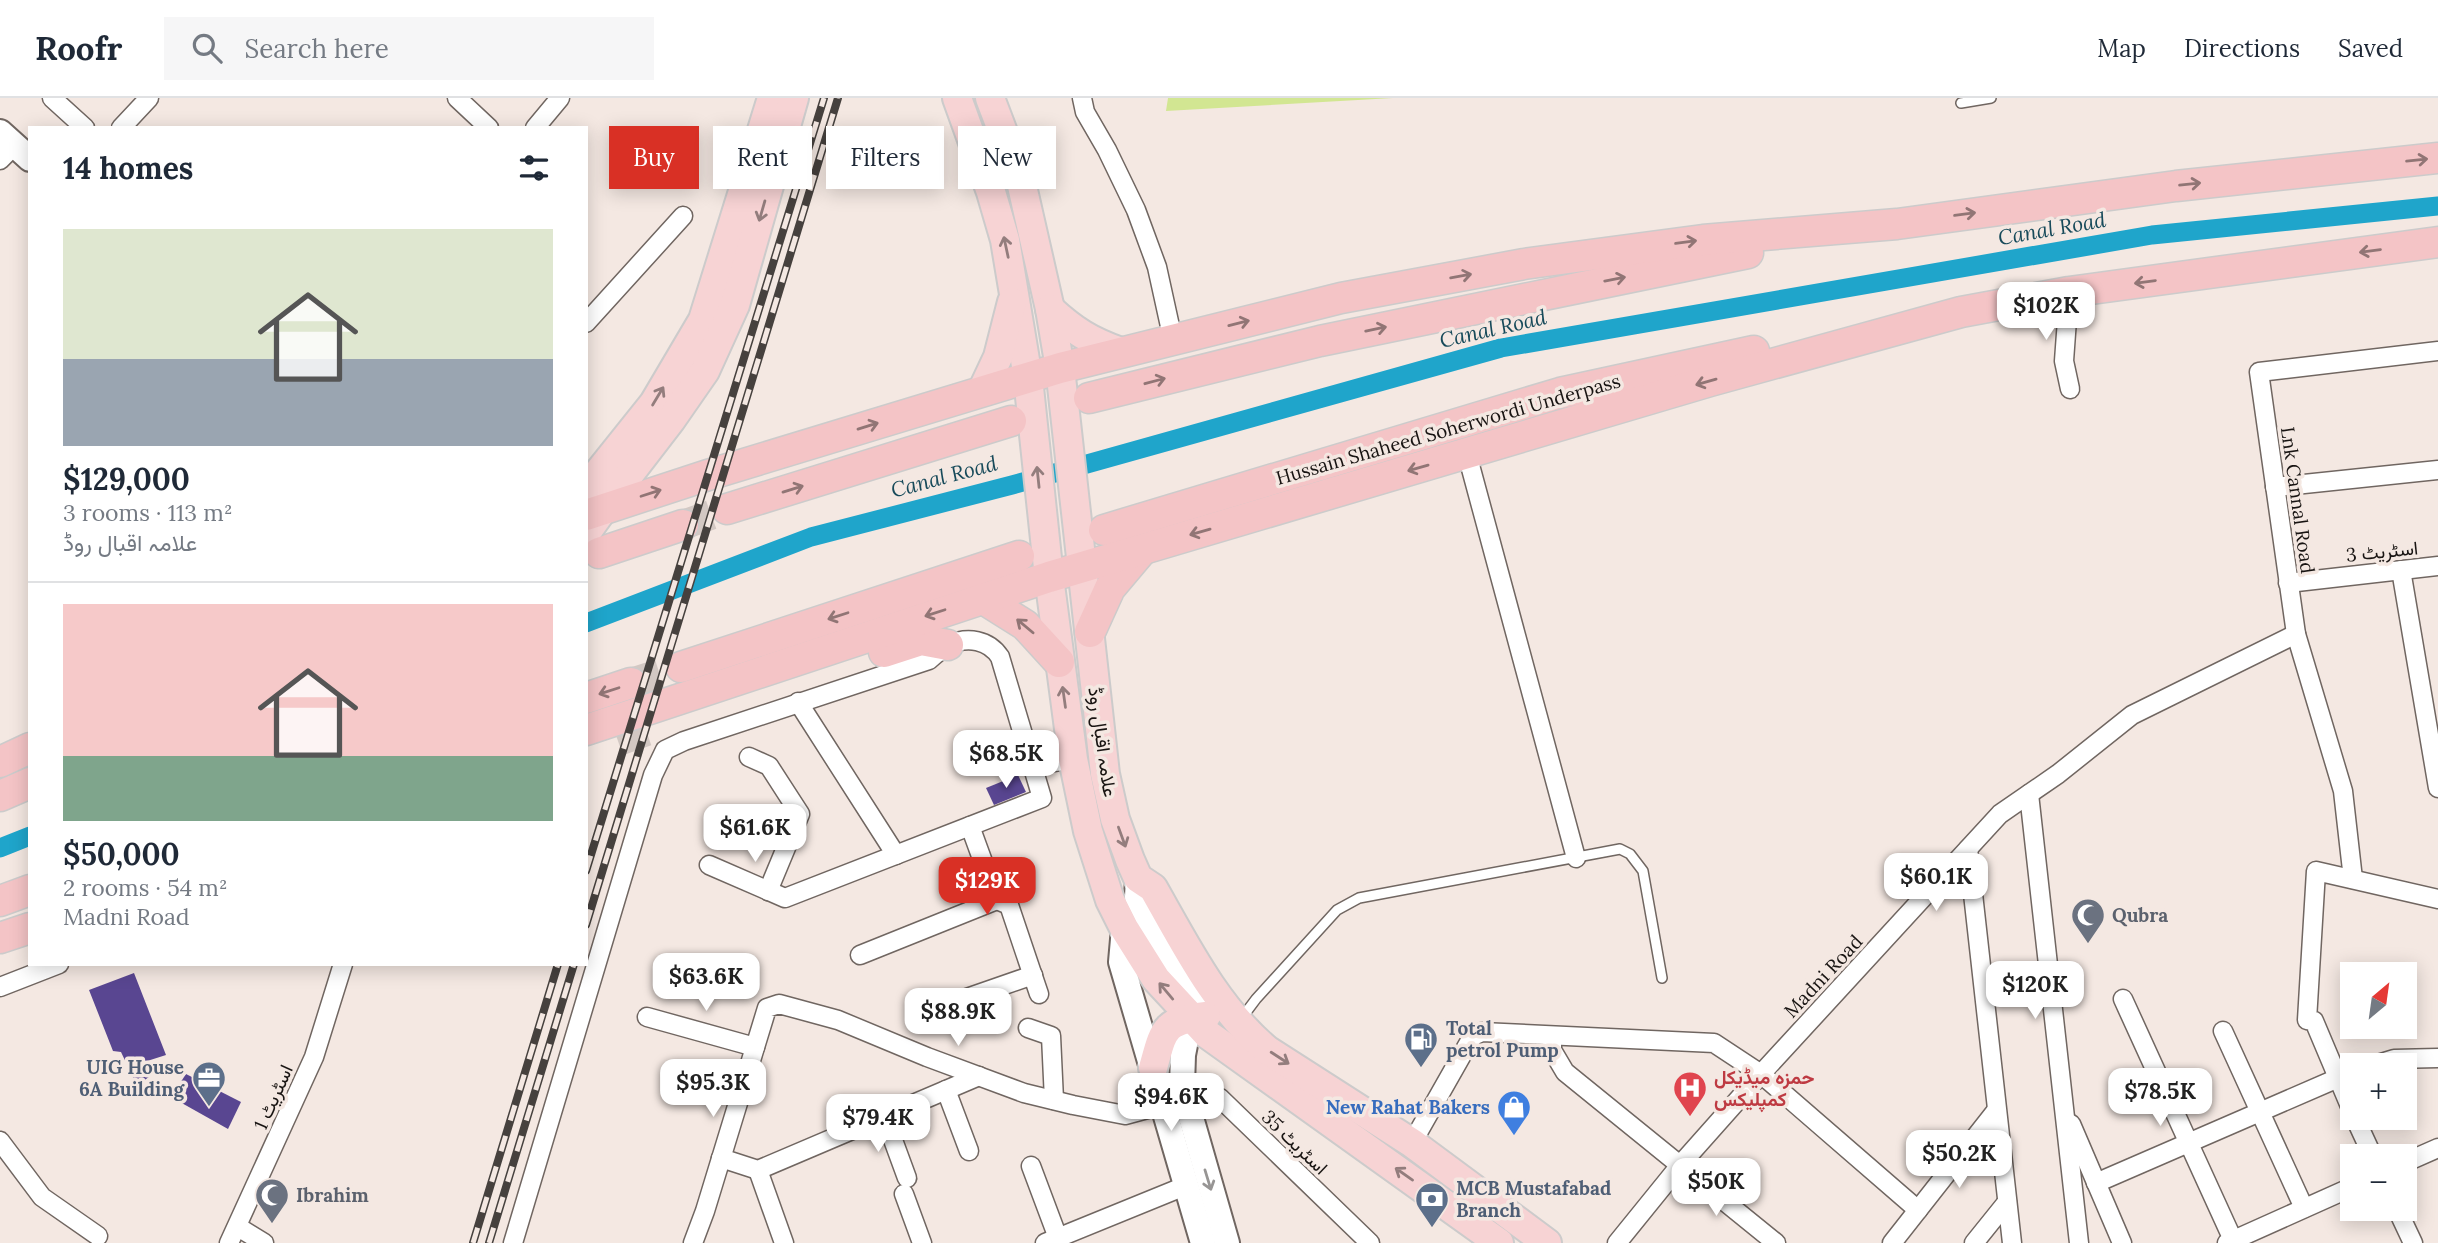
<!DOCTYPE html>
<html lang="en">
<head>
<meta charset="utf-8">
<style>
  :root { --surface:#fff; --page:#f6f6f7; --text:#1f2937; --muted:#747a83; --line:#e0e1e3; --accent:#d93025 }
  body { margin:0; font-family:Lora,Vazirmatn,serif; background:var(--page); color:var(--text); height:100vh; display:flex; flex-direction:column; font-size:26px; white-space:nowrap }
  * { box-sizing:border-box; margin:0 }
  p { font-size:23px; color:var(--muted) }
  .icon { flex:none; width:38px; height:38px; fill:none; stroke:currentColor; stroke-width:2; stroke-linecap:round; stroke-linejoin:round }
  .map { position:relative; flex:1; overflow:hidden }
  .sheet { position:absolute; left:28px; top:28px; width:560px; height:840px; display:flex; flex-direction:column; background:var(--surface); border-radius:0px; box-shadow:0 4px 18px #0003 }
  .sheet>* { flex:none }
  .banner { position:absolute; left:609px; top:28px; width:665px; height:63px; display:flex; gap:14px }
  .needle { width:46px; rotate:29deg }
  .controls { position:absolute; left:2340px; top:864px; display:grid; gap:14px }
  .controls a { display:grid; place-items:center; width:77px; height:77px; border-radius:0px; background:var(--surface); box-shadow:0 4px 18px #0003; font-size:35px }
  .price { position:absolute; translate:-50% -60px; padding:0 16px; border-radius:14px; background:#fff; color:#222; font-size:23px; line-height:46px; filter:drop-shadow(0 2px 4px #0008) }
  .price::after { content:''; position:absolute; left:50%; top:42px; width:21px; height:16px; margin-left:-10px; background:inherit; clip-path:polygon(0 0,100% 0,50% 100%) }
  .price.on { background:var(--accent); color:#fff }
  ul { padding:0; list-style:none }
  li { display:grid; align-content:center; gap:14px; height:371px; padding:0 35px }
  li+li { border-top:2px solid var(--line) }
  li span { display:grid; place-items:center; height:217px; border-radius:0px; color:#555 }
  li>.icon { margin-inline-start:auto }
  span .icon { width:126px; height:126px; fill:#fffc; stroke-width:1 }
  li b { font-size:30px }
  h2 { display:flex; justify-content:space-between; align-items:center; height:84px; padding:0 35px; font-size:30px }
  .pill { padding:0 24px; border-radius:0px; background:var(--surface); box-shadow:0 4px 18px #0003; font-size:24px; line-height:63px }
  .pill.on { background:var(--accent); color:#fff }
  header { display:flex; align-items:center; gap:42px; box-sizing:border-box; height:98px; padding:0 35px; background:var(--surface); border-bottom:2px solid var(--line) }
  header strong { font-size:33px }
  nav { display:flex; gap:38px; margin-inline-start:auto; font-size:24px }
  .search { width:490px; height:63px; background:var(--page); display:flex; align-items:center; gap:18px; box-sizing:border-box; padding:0 24px; border-radius:0px; color:var(--muted); font-size:26px }
  .map>svg:first-child { display:block }
</style>
</head>
<body>
<header>
<strong>Roofr</strong>
<div class="search"><svg class="icon" aria-label="search" viewBox="0 0 24 24"><circle cx="10" cy="10" r="6"/><path d="M15 15l6 6"/></svg>Search here</div>
<nav><a>Map</a><a>Directions</a><a>Saved</a></nav>
</header>
<div class="map">
<svg width="2438" height="1145" viewBox="0 0 2438 1145">
  <rect width="100%" height="100%" fill="#f4e8e2"/>
  <path fill="#d2e692" d="M1168,0H1393L1166,13Z"/>
  <g fill="none" stroke-linecap="round" stroke-linejoin="round">
    <g stroke="#1fa5cb" stroke-width="19">
      <path d="M586,525L811,439L1012,387L1501,250L2152,137L2438,108"/>
      <path d="M0,750L30,738"/>
    </g>
  </g>
  <g fill="#594691">
    <path d="M1018,677L1026,694L994,707L986,690Z"/>
    <path d="M134,875L166,957L144,964L150,978L137,988L121,954L113,953L89,892Z"/>
    <path d="M186,976L241,1004L228,1031L171,999Z"/>
  </g>
  <g fill="none" stroke-linecap="round" stroke-linejoin="round">
    <g stroke="#d3c8c3" stroke-width="30" stroke-dasharray="30 15" stroke-linecap="butt">
      <path d="M683,427L727,411"/>
      <path d="M631,585L681,569"/>
      <path d="M618,643L658,629"/>
    </g>
    <g stroke="#706661" stroke-width="12">
      <g id="service">
        <path d="M1961,5L1991,0"/>
        <path d="M1241,921L1256,901L1337,812L1359,800L1620,751L1630,756L1643,773L1662,880"/>
      </g>
    </g>
    <g stroke="#706661" stroke-width="21">
      <g id="minor">
        <path d="M52,0L85,30"/>
        <path d="M457,0L489,30"/>
        <path d="M1082,0L1085,14L1107,52L1136,112L1157,169L1173,242"/>
        <path d="M121,30L149,0"/>
        <path d="M535,30L560,0"/>
        <path d="M0,62L14,48"/>
        <path d="M2069,194L2064,263L2070,291"/>
        <path d="M586,225L683,118"/>
        <path d="M1467,356L1576,760"/>
        <path d="M2275,389L2438,372"/>
        <path d="M2401,472L2438,690"/>
        <path d="M2288,485L2438,468"/>
        <path d="M798,604L896,757"/>
        <path d="M749,659L769,668L800,716L768,793"/>
        <path d="M1031,668L1073,661"/>
        <path d="M2029,696L2079,1145"/>
        <path d="M970,728L997,802L1009,807L1039,896"/>
        <path d="M1968,751L2012,1145"/>
        <path d="M2353,781L2343,693L2296,536L2259,274L2438,253"/>
        <path d="M860,857L997,802"/>
        <path d="M0,889L59,866"/>
        <path d="M964,901L1033,877"/>
        <path d="M2123,901L2233,1142"/>
        <path d="M647,919L755,949"/>
        <path d="M1028,930L1051,938L1054,1002"/>
        <path d="M2223,933L2304,1110"/>
        <path d="M1552,938V952L1565,974L1776,1145"/>
        <path d="M2371,968L2394,961L2438,960"/>
        <path d="M1182,988L1220,1000L1370,1145"/>
        <path d="M946,992L969,1053"/>
        <path d="M2352,1013L2314,923L2307,922L2316,773L2438,801"/>
        <path d="M885,1020L907,1080"/>
        <path d="M2355,1020L2373,1059"/>
        <path d="M2071,1026L2122,1145"/>
        <path d="M0,1043L42,1099L98,1138"/>
        <path d="M1412,1045L1467,948L1473,938L1482,934L1714,945L1761,976L1918,1112"/>
        <path d="M721,1060L758,1072L979,978"/>
        <path d="M2404,1065L2438,1050"/>
        <path d="M1031,1068L1058,1140"/>
        <path d="M758,1072L784,1145"/>
        <path d="M2096,1085L2352,974"/>
        <path d="M904,1096L922,1145"/>
        <path d="M2397,1111L2413,1145"/>
        <path d="M238,1129L264,1145"/>
        <path d="M229,1145L314,959L343,866"/>
        <path d="M513,1145L653,677L665,652L684,643L929,562C935,557 942,550 948,547C968,538 989,542 1000,559L1042,700L785,800L709,767"/>
        <path d="M693,1145L705,1113L767,910L779,906L838,922L927,959L1024,995L1073,1007L1125,1017L1162,1007"/>
        <path d="M1045,1145L1185,1088"/>
        <path d="M1617,1145L1681,1066L1761,976L2000,716L2058,676L2132,617L2296,536"/>
        <path d="M1892,1145L1995,1014"/>
        <path d="M1974,1145L2007,1104"/>
        <path d="M2227,1145L2352,1089"/>
      </g>
    </g>
    <g stroke="#706661" stroke-width="28">
      <g id="secondary">
        <path d="M0,34L30,61"/>
        <path d="M1138,780L1137,799L1152,829L1193,894L1194,901L1183,957L1182,988L1227,1145"/>
        <path d="M1124,830L1121,864L1203,1145"/>
      </g>
    </g>
    <g stroke="#cccbcb" stroke-width="32">
      <g id="primary">
        <path d="M957,0L991,94L1005,142L1028,280L1049,479L1073,661L1088,733L1110,802L1124,830L1156,881L1207,936L1499,1145"/>
        <path d="M990,0L1020,79L1050,211L1060,270L1105,676L1115,721L1130,762L1138,780L1153,790C1186,848 1216,909 1267,952L1412,1045L1547,1145"/>
        <path d="M1050,211C1074,233 1090,243 1121,254"/>
        <path d="M982,293L998,259L1012,204"/>
        <path d="M586,390L654,305L703,222L772,0"/>
        <path d="M586,435L611,400L671,322L705,273L735,207L794,0"/>
        <path d="M1153,970C1164,931 1163,923 1206,918"/>
      </g>
    </g>
    <g stroke="#cccbcb" stroke-width="33">
      <g id="trunk">
        <path d="M1089,300L1320,243L1748,155"/>
        <path d="M727,411L1011,323"/>
        <path d="M586,417L708,377L1060,270L1341,200L1524,166L1703,142L1897,126L2176,88L2438,60"/>
        <path d="M1104,432L1560,295L1754,253"/>
        <path d="M599,455L683,427"/>
        <path d="M982,500L1025,527L1059,564"/>
        <path d="M1090,534L1110,490L1142,452"/>
        <path d="M884,554L921,542L948,547"/>
        <path d="M681,569L1019,458"/>
        <path d="M586,600L631,585"/>
        <path d="M586,632L1049,479L1710,283L1961,214L2069,194L2438,144"/>
        <path d="M0,664L30,650"/>
        <path d="M0,698L30,685"/>
        <path d="M0,803L30,792"/>
        <path d="M0,840L30,830"/>
      </g>
    </g>
    <use href="#service" stroke="#fff" stroke-width="9"/>
    <use href="#minor" stroke="#fff" stroke-width="18"/>
    <use href="#secondary" stroke="#fff" stroke-width="24"/>
    <use href="#primary" stroke="#f7d3d4" stroke-width="28"/>
    <use href="#trunk" stroke="#f4c4c6" stroke-width="30"/>
    <g stroke="#46413e" stroke-width="8">
      <g id="rail">
        <path d="M586,773L824,0"/>
        <path d="M586,827L838,0"/>
        <path d="M473,1145L558,866"/>
        <path d="M489,1145L574,866"/>
      </g>
    </g>
    <use href="#rail" stroke="#f4e8e2" stroke-width="5" stroke-dasharray="16" stroke-linecap="butt"/>
  </g>
  <defs><path id="oneway-shaft" d="M-6 0H5M1.5-3L5.5 0L1.5 3" fill="none" stroke-width="1.6" stroke-linecap="round" stroke-linejoin="round" transform="scale(1.75)"/></defs>
  <g stroke="#917575">
    <use href="#oneway-shaft" transform="translate(2417 62) rotate(-6)"/>
    <use href="#oneway-shaft" transform="translate(2190 86) rotate(-6)"/>
    <use href="#oneway-shaft" transform="translate(1965 116) rotate(-8)"/>
    <use href="#oneway-shaft" transform="translate(1686 144) rotate(-8)"/>
    <use href="#oneway-shaft" transform="translate(2370 153) rotate(172)"/>
    <use href="#oneway-shaft" transform="translate(1461 178) rotate(-10)"/>
    <use href="#oneway-shaft" transform="translate(1615 181) rotate(-11)"/>
    <use href="#oneway-shaft" transform="translate(2145 184) rotate(172)"/>
    <use href="#oneway-shaft" transform="translate(1239 225) rotate(-14)"/>
    <use href="#oneway-shaft" transform="translate(1376 231) rotate(-12)"/>
    <use href="#oneway-shaft" transform="translate(1155 283) rotate(-15)"/>
    <use href="#oneway-shaft" transform="translate(1706 284) rotate(164)"/>
    <use href="#oneway-shaft" transform="translate(868 328) rotate(-17)"/>
    <use href="#oneway-shaft" transform="translate(1418 370) rotate(164)"/>
    <use href="#oneway-shaft" transform="translate(793 391) rotate(-17)"/>
    <use href="#oneway-shaft" transform="translate(651 395) rotate(-18)"/>
    <use href="#oneway-shaft" transform="translate(1200 434) rotate(164)"/>
    <use href="#oneway-shaft" transform="translate(935 515) rotate(162)"/>
    <use href="#oneway-shaft" transform="translate(838 518) rotate(162)"/>
    <use href="#oneway-shaft" transform="translate(1025 528) rotate(-140)"/>
    <use href="#oneway-shaft" transform="translate(609 593) rotate(162)"/>
  </g>
  <g stroke="#937d7d">
    <use href="#oneway-shaft" transform="translate(762 113) rotate(106)"/>
    <use href="#oneway-shaft" transform="translate(1006 149) rotate(-102)"/>
    <use href="#oneway-shaft" transform="translate(658 298) rotate(-59)"/>
    <use href="#oneway-shaft" transform="translate(1038 379) rotate(-96)"/>
    <use href="#oneway-shaft" transform="translate(1064 599) rotate(-98)"/>
    <use href="#oneway-shaft" transform="translate(1122 739) rotate(70)"/>
    <use href="#oneway-shaft" transform="translate(1166 893) rotate(-130)"/>
    <use href="#oneway-shaft" transform="translate(1280 960) rotate(33)"/>
    <use href="#oneway-shaft" transform="translate(1404 1076) rotate(-145)"/>
  </g>
  <use stroke="#979594" href="#oneway-shaft" transform="translate(1208 1082) rotate(73)"/>
  <defs>
    <g id="mosque-pin" transform="scale(1.75)"><path d="M0 17L-7.5 6A9.5 9.5 0 1 1 7.5 6Z" fill="#6b7280" stroke="#f4e8e2"/><path d="M3.5-4.9A6 6 0 1 0 3.5 4.9A5 5 0 1 1 3.5-4.9Z" fill="#fff"/></g>
    <g id="fuel-pin" transform="scale(1.75)"><path d="M0 17L-7.5 6A9.5 9.5 0 1 1 7.5 6Z" fill="#5c6f8a" stroke="#f4e8e2"/><path d="M-5.5-6h7V0h2V4h1.3V-2.5L3-4.5l.8-.8L6-3V5H2.5V1h-1V6h-7ZM-4.2-4.7v3.2H.2V-4.7Z" fill="#fff"/></g>
    <g id="office-pin" transform="scale(1.75)"><path d="M0 17L-7.5 6A9.5 9.5 0 1 1 7.5 6Z" fill="#5c6f8a" stroke="#f4e8e2"/><path d="M-6-3h4V-5.5h4V-3h4V5H-6ZM-1-4.5V-3h2v-1.5ZM-6 0V1H6V0Z" fill="#fff"/></g>
    <g id="hospital-pin" transform="scale(1.75)"><path d="M0 17L-7.5 6A9.5 9.5 0 1 1 7.5 6Z" fill="#e0444e" stroke="#f4e8e2"/><path d="M-5-5h3v3.5h4V-5h3V5h-3V1.5h-4V5h-3Z" fill="#fff"/></g>
    <g id="shop-pin" transform="scale(1.75)"><path d="M0 17L-7.5 6A9.5 9.5 0 1 1 7.5 6Z" fill="#3f7fe0" stroke="#f4e8e2"/><path d="M-5-2.5h2.3a2.7 3.5 0 0 1 5.4 0H5L5.5 6h-11ZM-1.5-2.5h3a1.5 2.3 0 0 0-3 0Z" fill="#fff"/></g>
    <g id="bank-pin" transform="scale(1.75)"><path d="M0 17L-7.5 6A9.5 9.5 0 1 1 7.5 6Z" fill="#5c6f8a" stroke="#f4e8e2"/><path d="M-6-4H6V4H-6ZM0-2.3a2.3 2.3 0 1 0 0 4.6a2.3 2.3 0 1 0 0-4.6Z" fill="#fff"/></g>
  </defs>
  <g fill-rule="evenodd">
    <use href="#mosque-pin" x="2088" y="817"/>
    <use href="#fuel-pin" x="1421" y="941"/>
    <use href="#office-pin" x="209" y="980"/>
    <use href="#hospital-pin" x="1690" y="990"/>
    <use href="#shop-pin" x="1514" y="1009"/>
    <use href="#mosque-pin" x="272" y="1097"/>
    <use href="#bank-pin" x="1432" y="1101"/>
  </g>
  <g text-anchor="middle" stroke-width="7" stroke-linejoin="round" paint-order="stroke">
    <g font-size="19" fill="#181412" stroke="#f4e8e2">
      <text transform="translate(1448 331) rotate(-16)" y="7">Hussain Shaheed Soherwordi Underpass</text>
      <text transform="translate(2298 402) rotate(82)" y="7">Lnk Cannal Road</text>
      <text transform="translate(2382 453) rotate(-6)" y="7">اسٹریٹ 3</text>
      <text transform="translate(1103 644) rotate(82)" y="7">علامہ اقبال روڈ</text>
      <text transform="translate(1823 878) rotate(-47)" y="7">Madni Road</text>
      <text transform="translate(273 999) rotate(-66)" y="7">اسٹریٹ 1</text>
      <text transform="translate(1295 1044) rotate(44)" y="7">اسٹریٹ 35</text>
    </g>
    <g font-size="19" font-weight="bold" fill="#5b616d" stroke="#f4e8e2" text-anchor="start">
      <text x="2112" y="824">Qubra</text>
      <text x="296" y="1104">Ibrahim</text>
    </g>
    <g font-size="19" font-weight="bold" fill="#4e5e75" stroke="#f4e8e2" text-anchor="start">
      <text x="1446" y="937">Total<tspan x="1446" dy="22">petrol Pump</tspan></text>
      <text x="184" y="976" text-anchor="end">UIG House<tspan x="184" dy="22">6A Building</tspan></text>
      <text x="1456" y="1097">MCB Mustafabad<tspan x="1456" dy="22">Branch</tspan></text>
    </g>
    <g font-size="19" font-weight="bold" fill="#be3a42" stroke="#f4e8e2" text-anchor="start">
      <text x="1714" y="986">حمزہ میڈیکل<tspan x="1714" dy="22">کمپلیکس</tspan></text>
    </g>
    <g font-size="19" font-weight="bold" fill="#366cbe" stroke="#f4e8e2" text-anchor="end">
      <text x="1490" y="1016">New Rahat Bakers</text>
    </g>
    <g font-size="21" font-style="italic" fill="#174a5a" stroke="#f4e8e2">
      <text transform="translate(2052 131) rotate(-10)" y="7">Canal Road</text>
      <text transform="translate(1493 231) rotate(-13)" y="7">Canal Road</text>
      <text transform="translate(944 379) rotate(-15)" y="7">Canal Road</text>
    </g>
  </g>
</svg>
<div class="controls">
<a><svg class="needle" viewBox="-14 -14 28 28"><path d="M0-13l5 13h-10z" fill="#e53935"/><path d="M0 13l5-13h-10z" fill="#747a83"/></svg></a>
<a>+</a>
<a>−</a>
</div>
<b class="price" style="left:2046px;top:244px">$102K</b>
<b class="price" style="left:1006px;top:692px">$68.5K</b>
<b class="price" style="left:755px;top:766px">$61.6K</b>
<b class="price" style="left:1936px;top:815px">$60.1K</b>
<b class="price on" style="left:987px;top:819px">$129K</b>
<b class="price" style="left:706px;top:915px">$63.6K</b>
<b class="price" style="left:2035px;top:923px">$120K</b>
<b class="price" style="left:958px;top:950px">$88.9K</b>
<b class="price" style="left:713px;top:1021px">$95.3K</b>
<b class="price" style="left:2160px;top:1030px">$78.5K</b>
<b class="price" style="left:1171px;top:1035px">$94.6K</b>
<b class="price" style="left:878px;top:1056px">$79.4K</b>
<b class="price" style="left:1959px;top:1092px">$50.2K</b>
<b class="price" style="left:1716px;top:1120px">$50K</b>
<div class="banner">
<a class="pill on">Buy</a>
<a class="pill">Rent</a>
<a class="pill">Filters</a>
<a class="pill">New</a>
</div>
<section class="sheet">
<h2>14 homes<svg class="icon" aria-label="filters" viewBox="0 0 24 24"><path d="M4 7h16M4 17h16"/><circle cx="9" cy="7" r="2"/><circle cx="15" cy="17" r="2"/></svg></h2>
<ul>
<li><span style="background:linear-gradient(#dfe7d0 60%,#9aa5b1 0)"><svg class="icon" aria-label="home" viewBox="0 0 24 24"><path d="M3 11l9-7 9 7M6 9v11h12V9"/></svg></span><div><b>$129,000</b><p>3 rooms · 113 m²</p><p>علامہ اقبال روڈ</p></div></li>
<li><span style="background:linear-gradient(#f6c9c9 70%,#7fa58c 0)"><svg class="icon" aria-label="home" viewBox="0 0 24 24"><path d="M3 11l9-7 9 7M6 9v11h12V9"/></svg></span><div><b>$50,000</b><p>2 rooms · 54 m²</p><p>Madni Road</p></div></li>
</ul>
</section>
</div>
</body>
</html>
